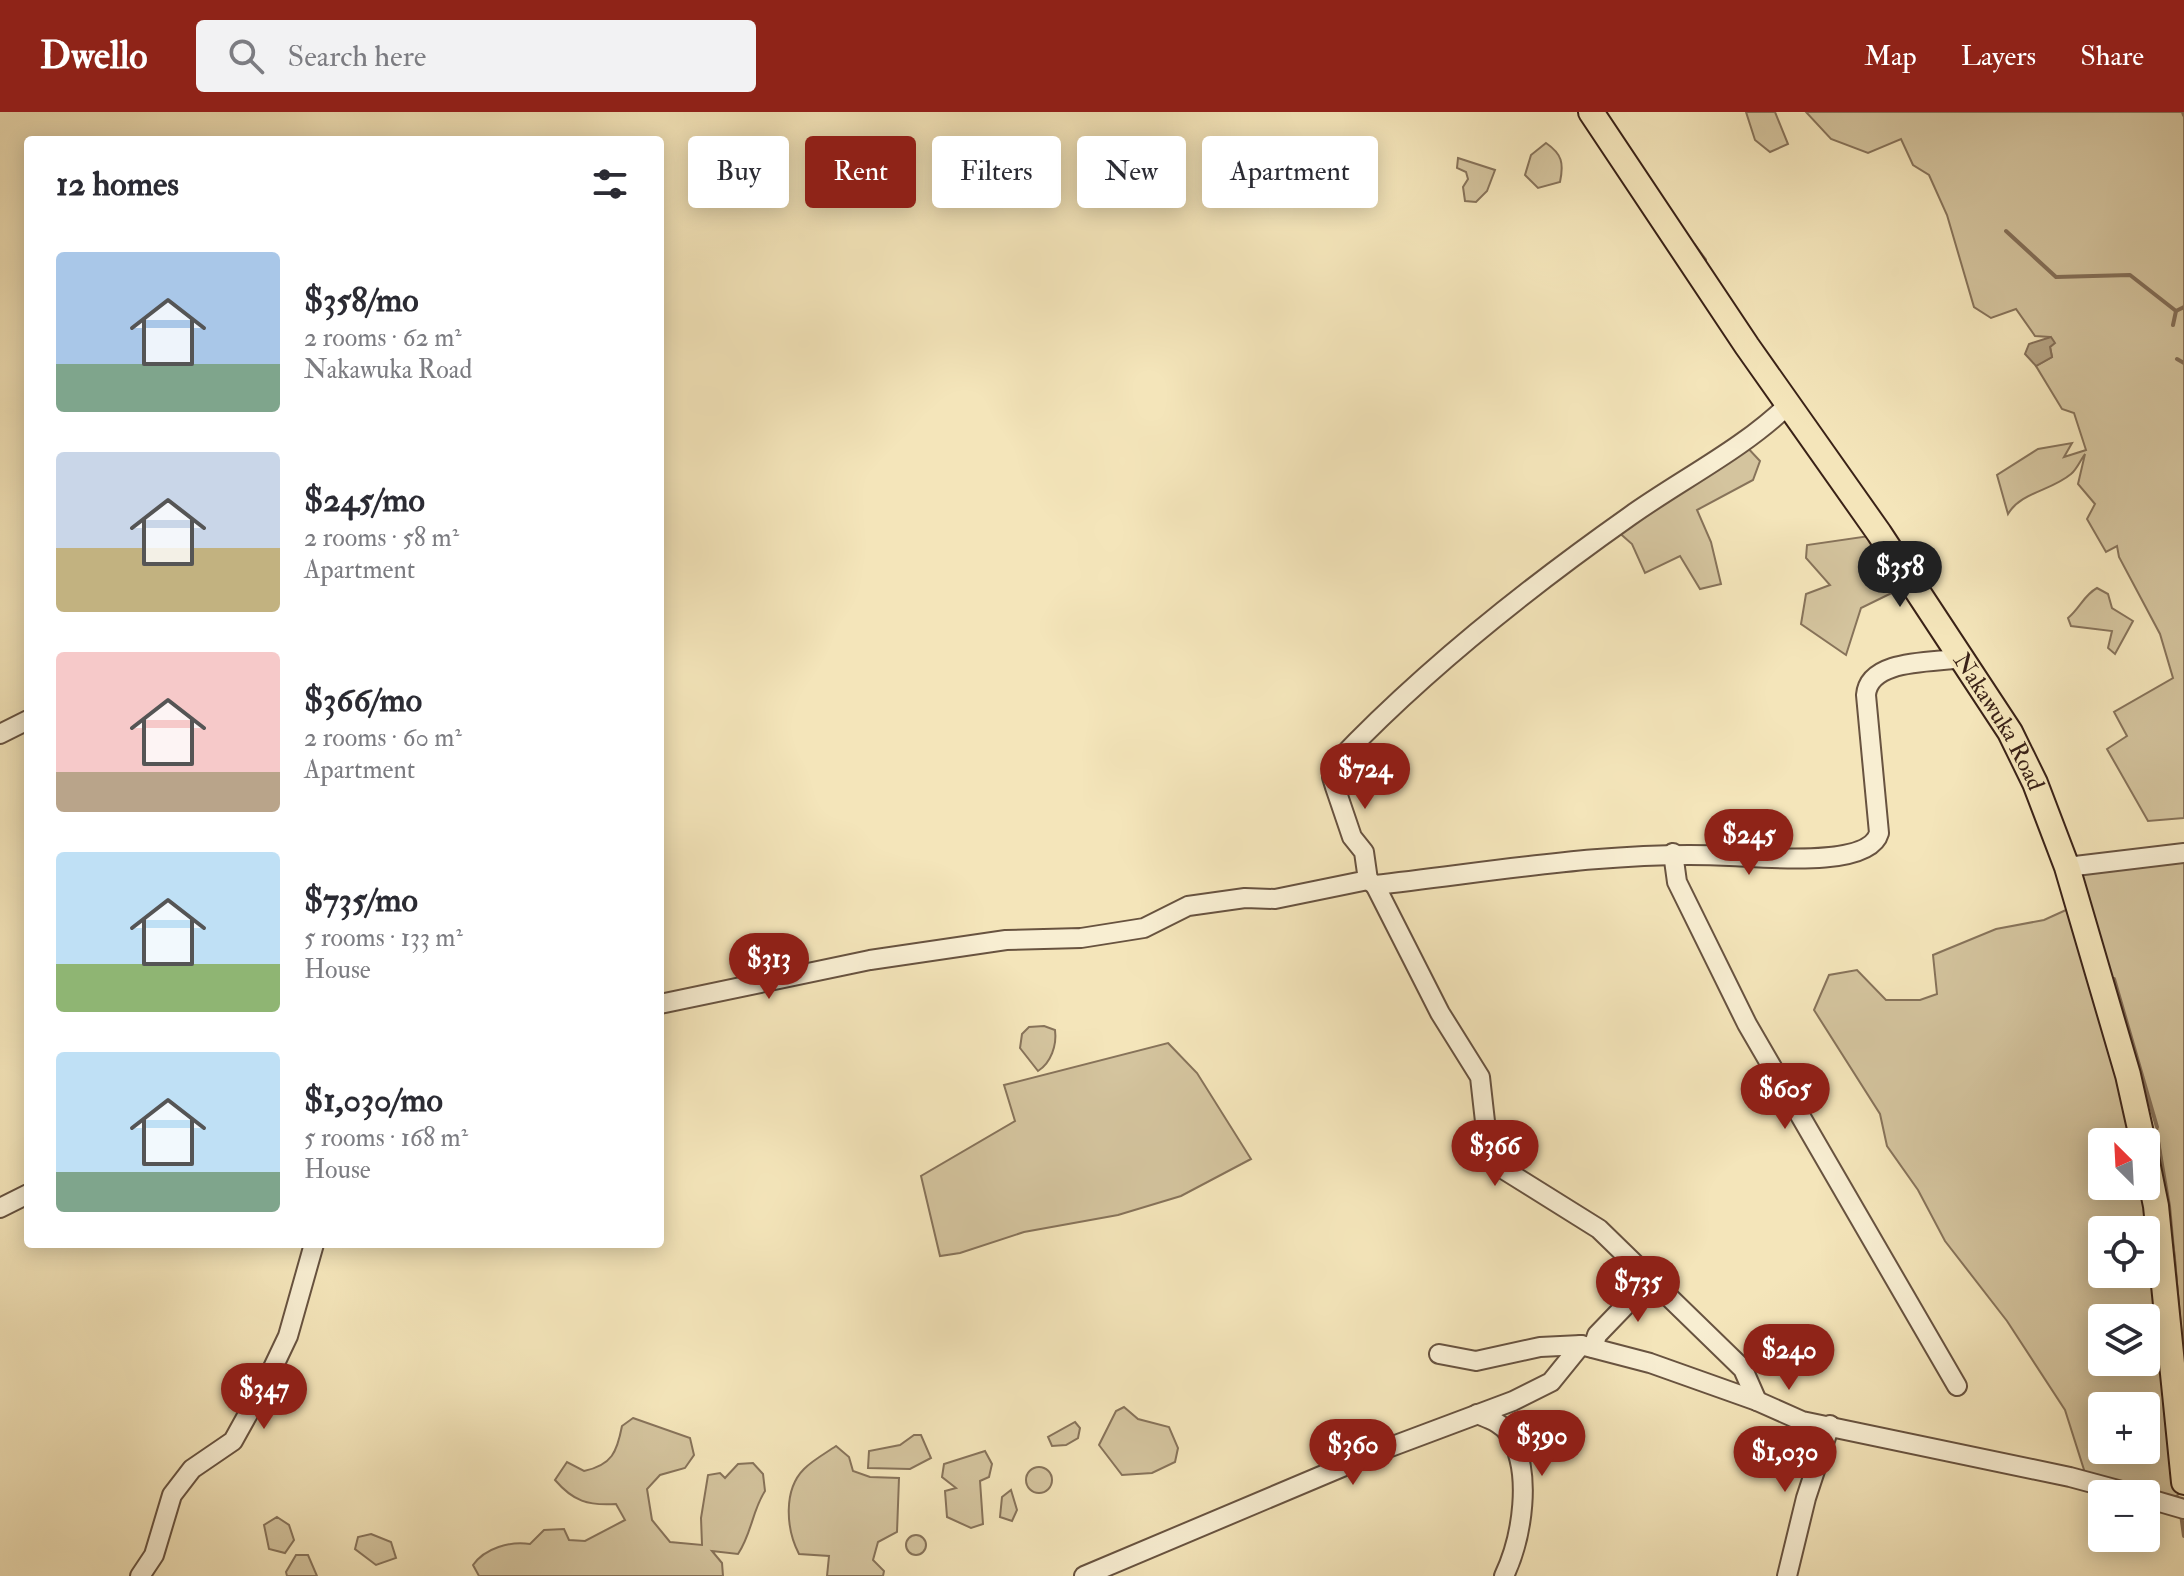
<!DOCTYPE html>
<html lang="en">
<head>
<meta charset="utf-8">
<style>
  :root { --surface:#fff; --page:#f2f2f3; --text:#2b2b33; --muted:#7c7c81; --accent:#8f2418 }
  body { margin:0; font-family:"IM FELL Double Pica",serif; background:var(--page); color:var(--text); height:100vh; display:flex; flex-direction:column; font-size:30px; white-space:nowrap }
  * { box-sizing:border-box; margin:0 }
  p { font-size:26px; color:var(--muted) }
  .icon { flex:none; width:44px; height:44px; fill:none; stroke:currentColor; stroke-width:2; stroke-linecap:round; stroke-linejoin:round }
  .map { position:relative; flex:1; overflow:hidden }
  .sheet { position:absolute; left:24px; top:24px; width:640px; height:1112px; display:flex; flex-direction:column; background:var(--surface); border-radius:8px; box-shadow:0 4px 20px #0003 }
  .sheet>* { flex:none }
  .banner { position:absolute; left:688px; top:24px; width:760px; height:72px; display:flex; gap:16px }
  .needle { width:52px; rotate:336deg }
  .tools { position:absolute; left:2088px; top:1016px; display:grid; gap:16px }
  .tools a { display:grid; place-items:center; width:72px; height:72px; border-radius:8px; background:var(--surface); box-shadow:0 4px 20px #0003; font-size:40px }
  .price { position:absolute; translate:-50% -68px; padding:0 18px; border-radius:28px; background:var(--accent); color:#fff; font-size:26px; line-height:52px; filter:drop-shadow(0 2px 4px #0008) }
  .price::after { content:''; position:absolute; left:50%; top:48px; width:24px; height:18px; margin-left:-12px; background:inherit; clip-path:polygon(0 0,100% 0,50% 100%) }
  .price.active { background:#222; color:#fff }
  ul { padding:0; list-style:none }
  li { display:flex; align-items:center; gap:24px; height:200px; padding:0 32px }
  li span { display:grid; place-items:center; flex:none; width:224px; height:160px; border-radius:8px; color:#555 }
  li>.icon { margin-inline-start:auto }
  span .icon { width:96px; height:96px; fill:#fffc; stroke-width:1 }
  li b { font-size:34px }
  h2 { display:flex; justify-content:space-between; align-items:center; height:96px; padding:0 32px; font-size:34px }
  .chip { padding:0 28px; border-radius:8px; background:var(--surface); box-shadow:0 4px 20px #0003; font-size:28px; line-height:72px }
  .chip.active { background:var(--accent); color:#fff }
  header { display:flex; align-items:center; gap:48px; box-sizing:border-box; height:112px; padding:0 40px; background:var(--accent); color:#fff }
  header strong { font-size:38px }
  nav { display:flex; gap:44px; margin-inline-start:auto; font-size:28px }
  .search { width:560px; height:72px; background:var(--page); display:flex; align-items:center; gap:20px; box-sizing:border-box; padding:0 28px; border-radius:8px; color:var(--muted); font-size:30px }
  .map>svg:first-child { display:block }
</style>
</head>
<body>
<header>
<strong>Dwello</strong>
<div class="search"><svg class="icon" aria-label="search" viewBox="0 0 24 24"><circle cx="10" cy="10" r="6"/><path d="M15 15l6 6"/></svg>Search here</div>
<nav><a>Map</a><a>Layers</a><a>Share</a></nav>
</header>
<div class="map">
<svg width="2184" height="1464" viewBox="0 0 2184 1464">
  <rect width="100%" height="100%" fill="#f4e5ba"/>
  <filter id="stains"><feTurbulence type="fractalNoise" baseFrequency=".0025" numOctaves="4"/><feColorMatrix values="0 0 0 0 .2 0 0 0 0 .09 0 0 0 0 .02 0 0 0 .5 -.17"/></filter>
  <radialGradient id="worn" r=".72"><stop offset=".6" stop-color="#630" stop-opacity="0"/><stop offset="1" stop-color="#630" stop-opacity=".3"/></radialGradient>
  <g fill="#d4c49e" stroke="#87735a" stroke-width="2" fill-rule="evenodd">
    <path d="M1746,0H1775L1788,32L1770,40L1755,28Z"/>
    <path d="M1806,0H2184V706L2148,709L2107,637L2127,624L2114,600L2173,566L2160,522L2119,445L2117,434L2106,440L2087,407L2095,392L2078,372L2085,342C2081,347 2077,357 2071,362C2051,379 2021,380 2008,402L1997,363L2038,337L2072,331L2064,345L2086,338L2074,301L2062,297L2036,254L2052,245L2050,235L2054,231L2050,225L2035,224L2016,197L1991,206L1974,195L1947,103L1929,63L1913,53L1901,27L1868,41L1831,27Z"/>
    <path d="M1546,31C1562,42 1564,51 1560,70L1538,76L1525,63L1531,43Z"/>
    <path d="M1458,46L1495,58L1487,79L1476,90L1465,89L1463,75L1468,67L1466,60L1457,56Z"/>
    <path d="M1745,333L1760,349L1753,368L1697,398L1711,430L1721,472L1700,477L1680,444L1645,461L1632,432L1615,417Z"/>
    <path d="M1876,423L1908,473L1861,496L1846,543L1801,512L1806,482L1830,473L1806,446L1807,433Z"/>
    <path d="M2097,476L2108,482L2112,496L2133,509L2115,542L2108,536L2112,519L2071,514L2068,506C2080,496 2084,483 2097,476Z"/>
    <path d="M2184,745V1261L2175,1146L2157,1015L2081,762Z"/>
    <path d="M2066,798L2072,803L2136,1030H2102V1074H2142L2179,1382L2146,1404V1382H2102V1400L2097,1381L2086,1364L2065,1298L2007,1209L1945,1129L1918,1078L1887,1034L1880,1002L1814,898L1829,863L1857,858L1886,888H1920L1937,882L1933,843L1996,817L2044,808ZM2102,1118H2146V1162H2102ZM2102,1206H2146V1250H2102ZM2102,1294H2146V1338H2102Z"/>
    <path d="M1044,914L1055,918C1057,933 1051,951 1038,959L1020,936L1022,922L1029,915Z"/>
    <path d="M1168,931L1197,961L1251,1047L1181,1084L1118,1103L1024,1120L960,1141L940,1144L921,1064L1015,1009L1004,973Z"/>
    <path d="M1124,1295L1138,1307L1169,1315L1178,1336L1175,1350L1152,1361L1122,1363L1099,1333L1116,1299Z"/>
    <path d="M633,1306L690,1326L694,1343L685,1356L660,1363L647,1377L652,1408L670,1430L702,1433L701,1406L708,1363L720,1361L725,1366L738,1352L753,1351L763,1362L765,1379C752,1399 752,1421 738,1442L712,1439L722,1451L723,1464H479L473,1453C485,1436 510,1429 530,1432L544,1418L564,1417L569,1428L585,1429L625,1408L616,1392C588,1394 573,1389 555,1368L567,1350L584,1359C612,1353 617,1340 622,1314Z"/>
    <path d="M1075,1310L1080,1316L1078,1326L1066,1333L1052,1334L1048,1325Z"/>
    <path d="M914,1323H921L931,1346L910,1357L868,1356L869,1339L900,1333Z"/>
    <path d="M836,1334L849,1345L853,1359L870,1365L899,1366L897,1420L878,1430L873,1448L884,1459L883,1464H827L829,1444L799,1442C786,1417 783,1378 804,1357C813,1348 826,1341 836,1334Z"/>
    <path d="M985,1339L992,1352L989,1365L980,1369L983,1412L971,1416L947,1405L945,1379L956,1376L942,1365L944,1352Z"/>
    <circle cx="1039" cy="1368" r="13"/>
    <path d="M1011,1378L1017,1398L1012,1409L1000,1405L1002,1385Z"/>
    <path d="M277,1405L289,1413L294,1428L285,1441L269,1437L264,1413Z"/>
    <path d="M371,1422L391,1430L396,1446L376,1453L355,1437L358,1425Z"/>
    <circle cx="916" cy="1433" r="10"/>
    <path d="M296,1443H308L317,1464H287L286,1460Z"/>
  </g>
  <path fill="#b5a383" stroke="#846f58" stroke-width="2" d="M2051,225L2055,231L2050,235L2052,245L2036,254L2025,242L2029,232Z"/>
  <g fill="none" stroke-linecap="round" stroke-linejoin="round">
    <g stroke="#846f58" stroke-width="4">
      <path d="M2183,0L2184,3"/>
      <path d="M2006,119L2056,165L2130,163L2176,199"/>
      <path d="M1694,133L1705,148"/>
      <path d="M2173,213L2176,199L2184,195"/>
      <path d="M2177,247L2184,251"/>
      <path d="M2114,867L2157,1015"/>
      <path d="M2158,1029L2169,1094L2183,1247"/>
      <path d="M2181,1402L2184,1424"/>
    </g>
    <g stroke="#685340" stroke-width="22">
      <g id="minor">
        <path d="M0,622L28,608"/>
        <path d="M1673,741L1677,770L1747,912L1957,1274"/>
        <path d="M2067,755L2184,741"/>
        <path d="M1368,768L1375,773C1492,760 1612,738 1730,744C1761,745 1869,757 1879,721L1866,583C1869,546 1935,551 1963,546"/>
        <path d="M1375,773L1440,901L1480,965L1489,1045L1495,1052L1599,1117L1743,1257L1757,1289"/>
        <path d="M660,892L870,848L1006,828L1081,826L1144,816L1188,794L1245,786L1275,787L1368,768L1364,740L1352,725L1335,675L1332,665L1336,651C1424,558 1525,478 1630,404C1682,367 1743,337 1789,292"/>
        <path d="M0,1096L28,1082"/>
        <path d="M1593,1236L1597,1223L1650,1168"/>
        <path d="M1439,1242L1476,1249L1540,1235L1581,1233L1650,1251L1757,1289L1802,1309L2070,1365L2133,1382"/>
        <path d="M1477,1302C1489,1307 1502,1311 1509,1322C1533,1360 1522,1426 1504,1464"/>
        <path d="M2146,1386L2184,1397"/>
        <path d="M140,1464L154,1443L172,1383L192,1357L233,1329L269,1264L288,1224L314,1132"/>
        <path d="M1084,1464L1385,1337L1513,1289L1551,1270L1581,1233"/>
        <path d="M1787,1464L1806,1386L1830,1313"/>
      </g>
    </g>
    <g stroke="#3a2217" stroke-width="28">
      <g id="major">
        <path id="s1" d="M1591,0L1747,234L1879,421L2010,620L2035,671L2067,755L2128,963L2143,1030"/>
        <path d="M2146,1045L2156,1094L2184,1370"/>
      </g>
    </g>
    <use href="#minor" stroke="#f8eed2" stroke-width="18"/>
    <use href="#major" stroke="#f4e5ba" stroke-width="24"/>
  </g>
  <g text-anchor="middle" stroke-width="7" stroke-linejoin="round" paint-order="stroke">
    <g font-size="24" fill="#3a2217" stroke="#f8eed2">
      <text dy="8" stroke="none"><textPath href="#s1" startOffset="734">Nakawuka Road</textPath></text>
    </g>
  </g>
  <rect width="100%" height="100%" filter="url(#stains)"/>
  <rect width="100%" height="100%" fill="url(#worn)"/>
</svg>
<div class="tools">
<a><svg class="needle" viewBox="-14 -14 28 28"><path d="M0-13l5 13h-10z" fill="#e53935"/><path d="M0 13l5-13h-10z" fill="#7c7c81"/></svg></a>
<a><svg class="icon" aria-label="locate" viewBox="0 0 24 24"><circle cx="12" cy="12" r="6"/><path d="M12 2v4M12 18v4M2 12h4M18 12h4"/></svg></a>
<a><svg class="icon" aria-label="layers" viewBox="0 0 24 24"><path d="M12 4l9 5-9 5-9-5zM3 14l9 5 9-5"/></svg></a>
<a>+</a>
<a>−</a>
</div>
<b class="price active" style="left:1900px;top:497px">$358</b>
<b class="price" style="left:1365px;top:699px">$724</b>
<b class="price" style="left:1749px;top:765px">$245</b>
<b class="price" style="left:769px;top:889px">$313</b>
<b class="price" style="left:1785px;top:1019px">$605</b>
<b class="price" style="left:1495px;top:1076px">$366</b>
<b class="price" style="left:1638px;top:1212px">$735</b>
<b class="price" style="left:1789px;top:1280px">$240</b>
<b class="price" style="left:264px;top:1319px">$347</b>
<b class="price" style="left:1542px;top:1366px">$390</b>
<b class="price" style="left:1353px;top:1375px">$360</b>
<b class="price" style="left:1785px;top:1382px">$1,030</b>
<div class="banner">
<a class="chip">Buy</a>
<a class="chip active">Rent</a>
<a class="chip">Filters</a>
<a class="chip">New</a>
<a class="chip">Apartment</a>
</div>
<section class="sheet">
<h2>12 homes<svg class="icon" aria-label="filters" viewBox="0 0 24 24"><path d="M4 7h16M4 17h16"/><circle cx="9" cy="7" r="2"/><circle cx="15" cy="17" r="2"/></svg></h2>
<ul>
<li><span style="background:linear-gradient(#a9c7e8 70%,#7fa58c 0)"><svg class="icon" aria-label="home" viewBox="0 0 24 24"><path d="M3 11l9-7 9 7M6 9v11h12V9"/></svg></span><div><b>$358/mo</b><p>2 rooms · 62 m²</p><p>Nakawuka Road</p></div></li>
<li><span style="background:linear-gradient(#c9d6e8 60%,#c2b280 0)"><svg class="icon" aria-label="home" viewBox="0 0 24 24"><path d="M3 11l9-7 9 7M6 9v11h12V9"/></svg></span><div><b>$245/mo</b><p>2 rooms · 58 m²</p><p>Apartment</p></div></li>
<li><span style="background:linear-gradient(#f6c9c9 75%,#b9a48a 0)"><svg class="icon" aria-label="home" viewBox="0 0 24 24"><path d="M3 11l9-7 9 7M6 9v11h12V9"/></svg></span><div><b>$366/mo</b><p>2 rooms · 60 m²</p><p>Apartment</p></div></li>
<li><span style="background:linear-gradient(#bfe0f5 70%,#8fb573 0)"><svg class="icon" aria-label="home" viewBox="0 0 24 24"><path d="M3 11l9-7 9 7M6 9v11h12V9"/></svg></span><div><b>$735/mo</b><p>5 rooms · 133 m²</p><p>House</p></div></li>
<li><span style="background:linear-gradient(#bfe0f5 75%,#7fa58c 0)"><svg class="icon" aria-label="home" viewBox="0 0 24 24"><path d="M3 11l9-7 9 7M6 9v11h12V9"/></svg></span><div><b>$1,030/mo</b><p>5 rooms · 168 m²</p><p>House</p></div></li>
</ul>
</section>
</div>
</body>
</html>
